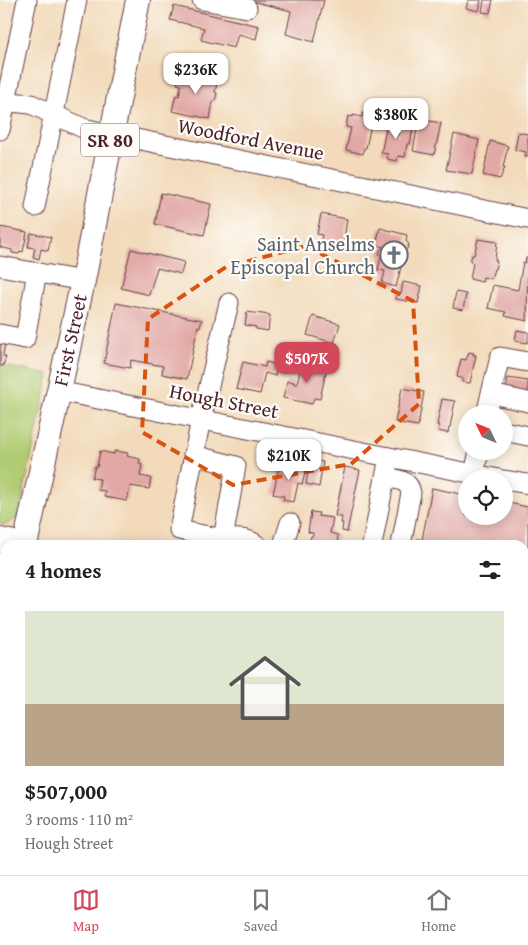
<!DOCTYPE html>
<html lang="en">
<head>
<meta charset="utf-8">
<style>
  :root { --surface:#fff; --page:#f2f2f2; --text:#202124; --muted:#757577; --line:#e0e0e0; --accent:#d1495b }
  body { margin:0; font-family:"Gentium Book Plus",serif; background:var(--page); color:var(--text); height:100vh; display:flex; flex-direction:column; font-size:19px; white-space:nowrap }
  * { box-sizing:border-box; margin:0 }
  p { font-size:16px; color:var(--muted) }
  .icon { flex:none; width:28px; height:28px; fill:none; stroke:currentColor; stroke-width:2; stroke-linecap:round; stroke-linejoin:round }
  .map { position:relative; flex:1; overflow:hidden }
  .side { position:absolute; left:0px; top:540px; width:529px; height:335px; display:flex; flex-direction:column; background:var(--surface); border-radius:15px 15px 0 0; box-shadow:0 2px 12px #0003 }
  .side>* { flex:none }
  .needle { width:32px; rotate:313deg }
  .controls { position:absolute; left:458px; top:405px; display:grid; gap:10px }
  .controls a { display:grid; place-items:center; width:55px; height:55px; border-radius:50%; background:var(--surface); box-shadow:0 2px 12px #0003; font-size:25px }
  .price { position:absolute; translate:-50% -42px; padding:0 11px; border-radius:10px; background:#fff; color:#222; font-size:16px; line-height:32px; filter:drop-shadow(0 1px 2px #0008) }
  .price::after { content:''; position:absolute; left:50%; top:30px; width:15px; height:11px; margin-left:-8px; background:inherit; clip-path:polygon(0 0,100% 0,50% 100%) }
  .price.selected { background:var(--accent); color:#fff }
  ul { padding:0; list-style:none }
  li { display:grid; align-content:center; gap:10px; height:265px; padding:0 25px }
  li span { display:grid; place-items:center; height:155px; border-radius:0px; color:#555 }
  li>.icon { margin-inline-start:auto }
  span .icon { width:90px; height:90px; fill:#fffc; stroke-width:1 }
  li b { font-size:21px }
  h2 { display:flex; justify-content:space-between; align-items:center; height:60px; padding:0 25px; font-size:21px }
  .tab-bar { display:flex; justify-content:space-around; align-items:center; height:70px; border-top:1px solid var(--line); background:var(--surface); font-size:14px; color:var(--muted) }
  .tab-bar a { display:grid; justify-items:center; gap:2px }
  .tab-bar .selected { color:var(--accent) }
  .map>svg:first-child { display:block }
</style>
</head>
<body>
<div class="map">
<svg width="528" height="875" viewBox="0 0 528 875">
  <rect width="100%" height="100%" fill="#fdfcf7"/>
  <filter id="ink" filterUnits="userSpaceOnUse"><feTurbulence type="fractalNoise" baseFrequency=".02" numOctaves="2"/><feDisplacementMap in="SourceGraphic" scale="10" xChannelSelector="R" yChannelSelector="G"/><feConvolveMatrix kernelMatrix="1 2 1 2 8 2 1 2 1" color-interpolation-filters="sRGB"/></filter>
  <filter id="wash" filterUnits="userSpaceOnUse"><feTurbulence type="fractalNoise" baseFrequency=".0096" numOctaves="4" result="noise"/><feDisplacementMap in="SourceGraphic" scale="20" xChannelSelector="R" yChannelSelector="G"/><feGaussianBlur stdDeviation="1.12" result="paint"/><feColorMatrix in="noise" values="0 0 0 0 0 0 0 0 0 0 0 0 0 0 0 0 0 1.4 0 .05"/><feComposite in="paint" operator="in"/></filter>
  <g filter="url(#wash)">
    <rect width="100%" height="100%" fill="#f2daba"/>
    <g fill="#b1cc72" stroke="#7e764e">
      <path d="M0,365L49,375L18,517L5,525L0,524Z"/>
      <path d="M0,827L5,828V870H164L163,875H0Z"/>
    </g>
    <g id="blocks">
      <g fill="#e1a8a5">
        <path d="M248,0H324L314,42L286,34L291,11Z"/>
        <path d="M468,0H481L479,11L466,8Z"/>
        <path d="M484,0H493L490,13L482,12Z"/>
        <path d="M174,6L259,26L256,39L238,34L234,48L201,40L204,28L170,20Z"/>
        <path d="M180,72L192,74V72L207,75V77L218,79L215,92L217,93L215,102L213,101L210,119L172,111L176,95L179,96L181,85L177,84Z"/>
        <path d="M363,113L373,115L366,148H364L363,154L346,150L351,128L346,127L348,116L353,117V115L362,117Z"/>
        <path d="M419,119L441,123L434,155L413,151Z"/>
        <path d="M388,120L399,122L397,135H399L401,125L413,128L410,144H407L405,157L398,156L397,161L387,159L388,154L381,153Z"/>
        <path d="M518,132L528,134V157H525L526,152L515,150Z"/>
        <path d="M454,134L479,140L472,174L446,170Z"/>
        <path d="M490,141L508,146L503,167H505L500,179L483,175Z"/>
        <path d="M161,193L211,204L204,235L155,224Z"/>
        <path d="M321,214L347,219L343,246L336,245L335,250L323,248L324,243L321,242L322,235L317,234Z"/>
        <path d="M0,227L27,232L23,252L20,251L19,254L12,253V250L0,247Z"/>
        <path d="M380,228L407,235L406,241L409,244L407,249L405,251L396,287L382,283L385,271L378,270L381,256L379,253L381,249L384,247L376,245Z"/>
        <path d="M31,233L51,237L48,251L41,249L39,259L33,257L35,248L28,247Z"/>
        <path d="M478,239L497,242L495,260L497,261L495,269H494L491,279L483,277L482,282L470,279L473,263L470,262L472,255H474Z"/>
        <path d="M131,249L184,262L181,274L157,268L149,295L121,288Z"/>
        <path d="M526,258H528L527,321L505,316L506,312L488,308L493,285L518,290L523,262L525,263Z"/>
        <path d="M403,282L422,286L418,303L396,299L397,293L401,294Z"/>
        <path d="M456,292L466,294L463,310L453,308Z"/>
        <path d="M116,303L202,320L200,327L198,326L187,379L162,374L163,366L131,360L130,368L104,363Z"/>
        <path d="M247,312L270,315L268,331L256,329V327L245,325Z"/>
        <path d="M313,316L340,324L334,343L307,335Z"/>
        <path d="M517,330L528,332V343L515,341Z"/>
        <path d="M0,341L5,343L3,356L6,357L3,366H0Z"/>
        <path d="M469,352L474,353L473,355H476L470,383L462,382V378L457,377L461,359L466,360Z"/>
        <path d="M302,361L327,367L320,399L314,398L312,404L283,398L287,381L294,382V384H297Z"/>
        <path d="M243,362L265,367L266,362L278,365L275,376L265,373L260,394L236,389Z"/>
        <path d="M508,378L528,381V392L506,389Z"/>
        <path d="M402,388L424,392L418,426L395,422Z"/>
        <path d="M442,399L455,401L450,427H449L448,433L438,431L439,425H437Z"/>
        <path d="M100,451L114,454L115,451L128,453L127,456L140,459L139,464H142L140,476L151,478L149,489L130,486L127,501L104,497L105,491L98,490L100,479L92,478L95,466L97,467Z"/>
        <path d="M310,460L323,462L319,487L306,484Z"/>
        <path d="M280,463L300,467V469L306,470L302,484L298,483L294,502L283,500L284,496L273,494Z"/>
        <path d="M345,467L360,470L347,532L342,531L343,523H341L342,517L335,516Z"/>
        <path d="M432,488L466,495V516H504V502L528,507V578L524,577V545H415L417,539L422,540Z"/>
        <path d="M311,512L319,513L318,516L333,518L330,533L338,535L337,545H309L311,536H313V533L308,532Z"/>
        <path d="M2,844H5V870H117L116,875H0V853Z"/>
      </g>
    </g>
  </g>
  <g filter="url(#ink)">
    <use href="#blocks" fill-opacity="0" stroke="#633b40" stroke-width="1"/>
    <g fill="none" stroke-linecap="round" stroke-linejoin="round">
      <g stroke="#633b40" stroke-width="21">
        <g id="minor">
          <path d="M202,0L247,8"/>
          <path d="M0,101L31,104L83,128L92,130L528,219"/>
          <path d="M0,130L27,0"/>
          <path d="M35,207L77,0"/>
          <path d="M0,266L83,281"/>
          <path d="M0,334L25,339L37,272"/>
          <path d="M58,391L499,479"/>
          <path d="M491,394L528,402"/>
          <path d="M486,414L500,357L528,362"/>
          <path d="M504,431L528,436"/>
          <path d="M193,455L236,466L223,539L179,530L201,419L229,303"/>
          <path d="M474,474L479,451"/>
          <path d="M385,477C397,480 409,479 411,493L401,545"/>
          <path d="M504,480L528,484"/>
          <path d="M223,539C236,539 247,537 257,545"/>
          <path d="M283,545L290,523"/>
          <path d="M372,545L389,457"/>
          <path d="M524,589L528,590"/>
          <path d="M0,688L5,661"/>
          <path d="M524,752L528,730"/>
          <path d="M0,820H5"/>
          <path d="M266,870L292,875"/>
          <path d="M168,875L169,870"/>
          <path d="M501,875L502,870"/>
        </g>
      </g>
      <g stroke="#633b40" stroke-width="26">
        <g id="major">
          <path d="M0,540L23,545"/>
          <path id="s1" d="M25,545L83,281L138,0"/>
          <path d="M524,645L528,646"/>
        </g>
      </g>
      <use href="#minor" stroke="#fff" stroke-width="19"/>
      <use href="#major" stroke="#fff" stroke-width="24"/>
    </g>
  </g>
  <path fill="none" stroke="#d8530f" stroke-width="4" stroke-dasharray="10 6" stroke-linejoin="round" d="M306,246L413,301L419,404L351,464L233,485L142,432L148,319L226,267Z"/>
  <defs>
    <g id="church-ring" transform="scale(1.4375)"><circle r="9.5" fill="#fdfcf7" stroke="#6b7280" stroke-width="1.5"/><path d="M-1.2-6h2.4v3.5h3.3v2.4h-3.3V6h-2.4V-.1h-3.3v-2.4h3.3Z" fill="#6b7280"/></g>
  </defs>
  <g fill-rule="evenodd">
    <use href="#church-ring" x="394" y="255"/>
  </g>
  <g text-anchor="middle" stroke-width="4.5" stroke-linejoin="round" paint-order="stroke">
    <rect fill="#fdfcf7" stroke="#806168" stroke-width="1" x="81" y="123.5" width="58" height="33" rx="4"/>
    <g font-size="19" font-weight="bold" fill="#4a1f2b">
      <text x="110" y="147">SR 80</text>
    </g>
    <g font-size="20" fill="#4a1f2b" stroke="#fdfcf7">
      <text transform="translate(251 139) rotate(11)" y="7">Woodford Avenue</text>
      <text dy="7" stroke="none"><textPath href="#s1" startOffset="210">First Street</textPath></text>
      <text transform="translate(224 401) rotate(11)" y="7">Hough Street</text>
    </g>
    <g font-size="20" fill="#5b616d" stroke="#fdfcf7" text-anchor="end">
      <text x="375" y="251">Saint Anselms<tspan x="375" dy="23">Episcopal Church</tspan></text>
    </g>
  </g>
</svg>
<div class="controls">
<a><svg class="needle" viewBox="-14 -14 28 28"><path d="M0-13l5 13h-10z" fill="#e53935"/><path d="M0 13l5-13h-10z" fill="#757577"/></svg></a>
<a><svg class="icon" aria-label="locate" viewBox="0 0 24 24"><circle cx="12" cy="12" r="6"/><path d="M12 2v4M12 18v4M2 12h4M18 12h4"/></svg></a>
</div>
<b class="price" style="left:196px;top:95px">$236K</b>
<b class="price" style="left:396px;top:140px">$380K</b>
<b class="price selected" style="left:307px;top:384px">$507K</b>
<b class="price" style="left:289px;top:481px">$210K</b>
<section class="side">
<h2>4 homes<svg class="icon" aria-label="filters" viewBox="0 0 24 24"><path d="M4 7h16M4 17h16"/><circle cx="9" cy="7" r="2"/><circle cx="15" cy="17" r="2"/></svg></h2>
<ul>
<li><span style="background:linear-gradient(#dfe7d0 60%,#b9a48a 0)"><svg class="icon" aria-label="home" viewBox="0 0 24 24"><path d="M3 11l9-7 9 7M6 9v11h12V9"/></svg></span><div><b>$507,000</b><p>3 rooms · 110 m²</p><p>Hough Street</p></div></li>
</ul>
</section>
</div>
<nav class="tab-bar">
<a class="selected"><svg class="icon" aria-label="map" viewBox="0 0 24 24"><path d="M3 6l6-2 6 2 6-2v14l-6 2-6-2-6 2zM9 4v14M15 6v14"/></svg>Map</a>
<a><svg class="icon" aria-label="saved" viewBox="0 0 24 24"><path d="M7 4h10v16l-5-4-5 4z"/></svg>Saved</a>
<a><svg class="icon" aria-label="home" viewBox="0 0 24 24"><path d="M3 11l9-7 9 7M6 9v11h12V9"/></svg>Home</a>
</nav>
</body>
</html>
